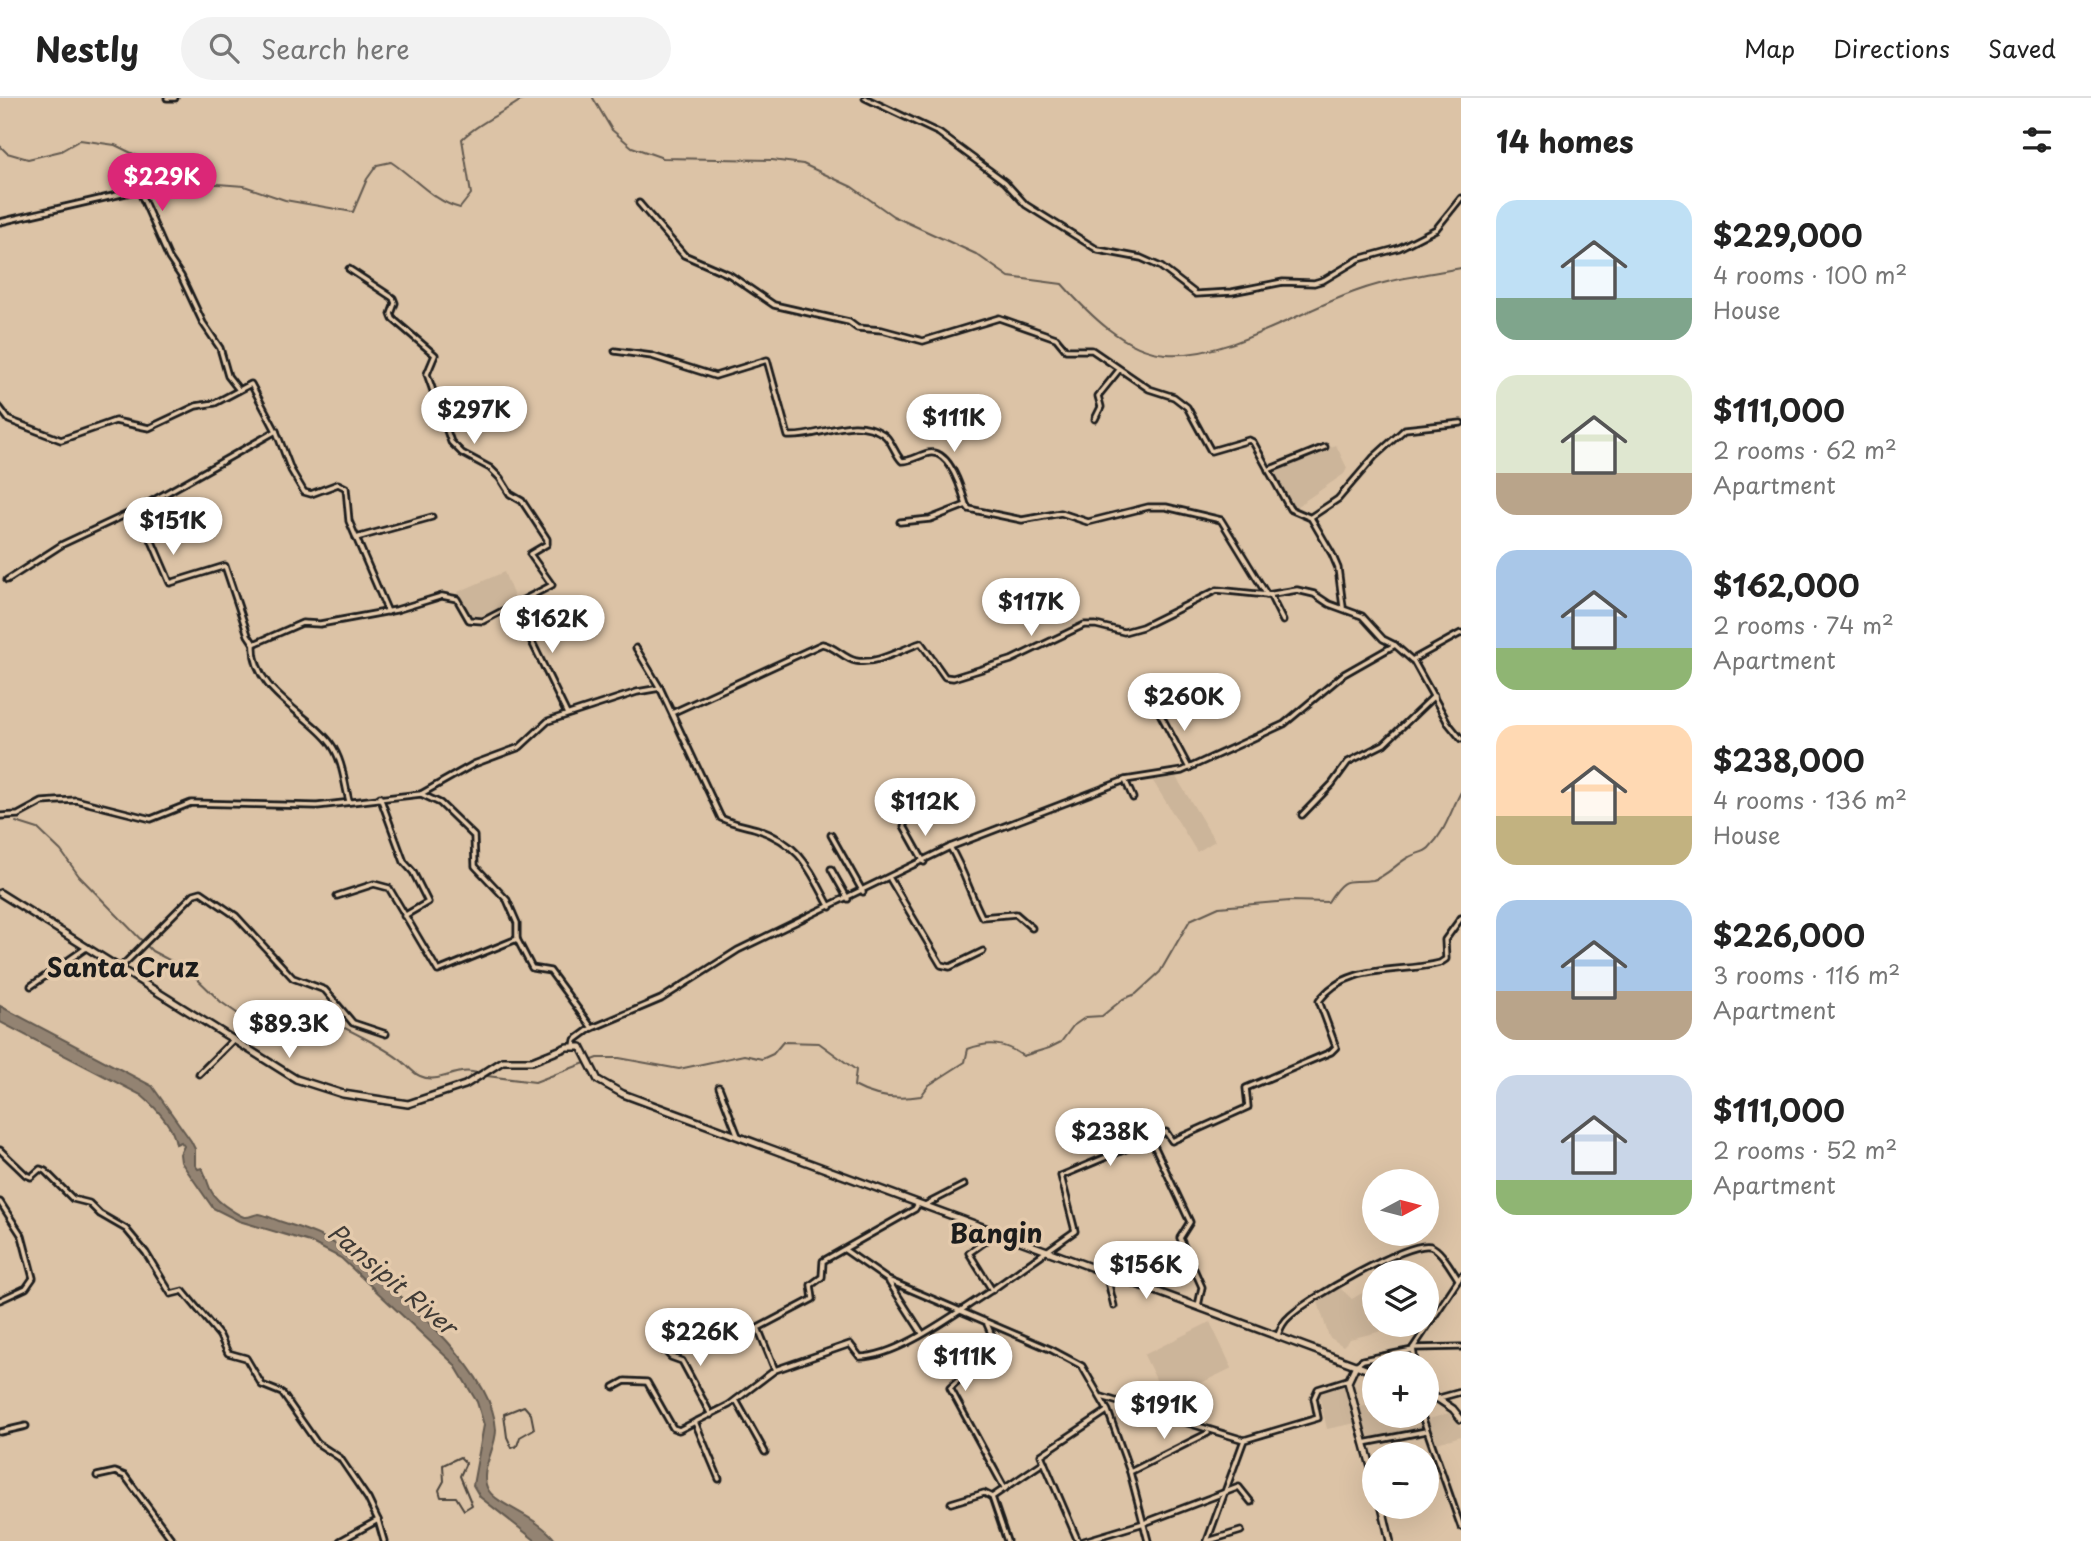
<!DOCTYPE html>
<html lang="en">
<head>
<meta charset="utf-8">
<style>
  :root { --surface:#fff; --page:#f2f2f2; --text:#222; --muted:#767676; --line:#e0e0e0; --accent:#db2777 }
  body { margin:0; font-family:"Playpen Sans",sans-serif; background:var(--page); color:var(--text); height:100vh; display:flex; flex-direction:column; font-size:26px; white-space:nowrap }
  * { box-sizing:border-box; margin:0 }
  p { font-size:23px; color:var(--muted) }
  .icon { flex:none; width:38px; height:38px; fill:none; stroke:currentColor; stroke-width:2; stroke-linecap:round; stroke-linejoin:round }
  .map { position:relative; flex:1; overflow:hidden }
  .side { display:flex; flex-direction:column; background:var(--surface); width:630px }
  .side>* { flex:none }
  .needle { width:46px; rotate:83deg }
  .buttons { position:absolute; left:1362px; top:1071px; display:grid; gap:14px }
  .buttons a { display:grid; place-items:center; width:77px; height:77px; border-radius:50%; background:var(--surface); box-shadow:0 7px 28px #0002; font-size:35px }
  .price { position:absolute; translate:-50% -60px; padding:0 16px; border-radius:24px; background:#fff; color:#222; font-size:23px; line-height:46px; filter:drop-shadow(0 2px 4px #0008) }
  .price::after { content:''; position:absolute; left:50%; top:42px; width:21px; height:16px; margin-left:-10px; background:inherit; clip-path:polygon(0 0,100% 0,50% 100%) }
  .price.on { background:var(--accent); color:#fff }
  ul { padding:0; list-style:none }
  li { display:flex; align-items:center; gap:21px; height:175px; padding:0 35px }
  li span { display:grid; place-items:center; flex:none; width:196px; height:140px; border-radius:21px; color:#555 }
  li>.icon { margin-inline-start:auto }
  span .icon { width:84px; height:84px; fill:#fffc; stroke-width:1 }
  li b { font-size:30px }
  h2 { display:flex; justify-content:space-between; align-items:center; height:84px; padding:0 35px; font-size:30px }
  header { display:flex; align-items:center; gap:42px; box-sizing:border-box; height:98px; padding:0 35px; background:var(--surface); border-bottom:2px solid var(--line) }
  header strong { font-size:33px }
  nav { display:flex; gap:38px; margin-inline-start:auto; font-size:24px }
  .search { width:490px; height:63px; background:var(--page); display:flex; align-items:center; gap:18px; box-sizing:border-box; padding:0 24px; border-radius:38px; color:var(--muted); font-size:26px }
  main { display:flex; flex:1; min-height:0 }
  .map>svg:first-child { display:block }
</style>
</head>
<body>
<header>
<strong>Nestly</strong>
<div class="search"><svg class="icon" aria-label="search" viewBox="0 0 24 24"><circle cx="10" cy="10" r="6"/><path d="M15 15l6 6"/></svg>Search here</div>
<nav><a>Map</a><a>Directions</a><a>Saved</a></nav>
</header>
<main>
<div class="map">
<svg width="1461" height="1443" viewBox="0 0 1461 1443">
  <rect width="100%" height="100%" fill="#dcc3a6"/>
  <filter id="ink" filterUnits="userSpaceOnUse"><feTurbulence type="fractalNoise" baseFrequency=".0143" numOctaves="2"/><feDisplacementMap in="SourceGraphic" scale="14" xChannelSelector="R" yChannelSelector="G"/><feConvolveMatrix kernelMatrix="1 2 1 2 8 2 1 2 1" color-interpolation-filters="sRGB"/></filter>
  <g filter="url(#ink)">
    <g fill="#ccb59a">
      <path d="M1336,347L1347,370L1344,376L1293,411L1270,373Z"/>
      <path d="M504,474L517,506L479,522L470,521L458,494Z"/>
      <path d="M1176,679L1215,743L1197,754L1151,680Z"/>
      <path d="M1374,1188V1227H1406L1350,1241L1343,1248L1329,1239L1318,1204L1339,1189L1352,1201Z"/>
      <path d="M1210,1224L1232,1270L1166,1302L1144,1257Z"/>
      <path d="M1346,1285L1356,1325L1327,1331L1318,1292Z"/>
      <path d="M1374,1305V1318H1420L1424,1332L1366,1342L1358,1310Z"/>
      <path d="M1452,1314L1461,1330V1338L1434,1346L1426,1322Z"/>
    </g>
    <path fill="#938372" stroke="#635a50" stroke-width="2" d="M0,908L152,988L191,1043L195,1051V1067L198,1071L202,1070C208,1081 208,1093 218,1102C223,1107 238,1117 244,1119C250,1120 254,1116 259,1116C266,1117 273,1121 279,1123C314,1134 335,1142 363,1166C406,1202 493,1273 496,1332C496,1352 477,1375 489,1393C499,1408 539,1419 556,1443H536L480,1399L473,1387L484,1327L477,1304L454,1266L341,1160L310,1144L239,1123L213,1110L181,1064L180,1056L184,1048L181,1044L176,1046C173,1027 155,1009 141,997L0,924Z"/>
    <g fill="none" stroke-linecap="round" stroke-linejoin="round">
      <g stroke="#4c453e" stroke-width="2">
        <path d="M524,1308L531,1316L534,1331L520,1339L517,1348L512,1350L507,1339L504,1316Z"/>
        <path d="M460,1359L466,1365L460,1378L472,1407L464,1412L456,1399H441L439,1392L444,1383L443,1367Z"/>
      </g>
      <g stroke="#635a50" stroke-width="2">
        <path d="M593,0L612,32L632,49L663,60L772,62L803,66L852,89L893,118L976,156L1009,179L1062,186C1088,215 1124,253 1166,256C1227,261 1299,213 1357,193C1391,181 1426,176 1461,170"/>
        <path d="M0,48L7,55L28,61L61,53L80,42L115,47L191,84L244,88L285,102L353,114L367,81L377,67L391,64C414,79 434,104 460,110L471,96L462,41C480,23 504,15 524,0"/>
        <path d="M16,724L38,731L61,753L79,778L152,853L188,872L221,904L257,929L303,931L327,923C342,927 386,951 399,961C407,966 412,975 420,978C439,987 457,968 477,975"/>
        <path d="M487,978L535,984L598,960H619L679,971L744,957L762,961L773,956L783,944L819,945L856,972L854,988C874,999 898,1002 921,998L929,987L965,964L968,951C989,943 1005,945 1023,958L1049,950L1061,944L1073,928L1086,919L1102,918L1123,901L1136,896L1160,874L1190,822L1219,809L1290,803L1328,804C1346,775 1347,786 1373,782C1386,779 1397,765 1409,759C1416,755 1424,755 1429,750C1446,733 1450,714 1461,694"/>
      </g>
      <g stroke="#1c1c1c" stroke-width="9">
        <g id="minor">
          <path d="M167,0H175"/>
          <path d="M865,0L939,35L1005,84L1026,107L1098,152L1141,160L1161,169L1196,196L1232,194L1283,184L1314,185L1324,182L1359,161L1399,150L1436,131L1461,100"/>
          <path d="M639,105L684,157L730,177L774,207L849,224L857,230L882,232L923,243L999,220L1056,240L1066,252H1092L1149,291L1174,299L1187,309L1211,353L1249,342L1253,344L1290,411L1311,420L1332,456L1338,470L1343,509"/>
          <path d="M0,124L139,92L169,160L181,178L203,225L220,250L228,278L239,292"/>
          <path d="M615,253L652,258L715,278L767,262L788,338C820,340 853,316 883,336C892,342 894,355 902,363C912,363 919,357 929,355C950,351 962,393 966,407"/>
          <path d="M0,310L9,322L61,342L115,323L149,330L196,308L215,305L251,286L276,333L138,411L63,446L7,482"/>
          <path d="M1095,321L1101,309L1098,298L1119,272"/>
          <path d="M276,333L291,372L304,394L311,396L338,386L346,390L349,423L388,514"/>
          <path d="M1268,372L1325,349"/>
          <path d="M138,411L170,485L225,468L248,537L254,546L302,525L320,526L396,512L442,498L457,501L469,522L483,523L552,487L530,456L547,446V441L522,403L510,396L500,380L490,370L462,355L451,344L427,276L435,257L393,221L391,216L395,205L393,200L349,171"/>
          <path d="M1311,419L1338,401L1374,359L1405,331L1461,325"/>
          <path d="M900,424L930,421L966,407L969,411L1022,422L1061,415L1088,424L1148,409H1166L1221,422L1267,497"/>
          <path d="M356,440L432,419"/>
          <path d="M1270,497L1283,523"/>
          <path d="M515,509L567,616"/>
          <path d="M254,546C251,593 310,616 331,646C343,663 344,684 349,703"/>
          <path d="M636,550L660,590"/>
          <path d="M1413,562L1448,625L1461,641"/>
          <path d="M1158,612L1189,670"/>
          <path d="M674,614L822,546C835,548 844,561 856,563C876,567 902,551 921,545L945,579L953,580L1011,562L1084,527H1096L1124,534L1142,529L1217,492L1267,497L1297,492L1314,496L1329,506L1362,518L1383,541L1395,547"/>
          <path d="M1125,682L1133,700"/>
          <path d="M421,696L440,705L474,738L475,768L507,802L517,825V841L532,870L550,873L592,930"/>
          <path d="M380,699L404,764L413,774L428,804L404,818"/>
          <path d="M1302,717L1332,686L1348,664L1384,646L1434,598"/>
          <path d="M0,718L18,717L42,704L57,703L76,702L151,721L191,705L317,708L421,696L474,666L520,649L548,623L637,594L660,590L721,720C733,726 744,727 757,731C802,747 809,771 830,809"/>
          <path d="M904,728L924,764"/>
          <path d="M831,737L863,794"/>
          <path d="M950,749C964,772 970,796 982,819L1016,816L1032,830"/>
          <path d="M831,771L848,801"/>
          <path d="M890,781L941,867L950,869L983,853"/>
          <path d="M337,798L374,786L389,790L438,873L517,841"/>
          <path d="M119,871L194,796L201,794L236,818L293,880L325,892L353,925L386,936"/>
          <path d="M31,888L86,850"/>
          <path d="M574,948L575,942L590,931L661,901L738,852L950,749L1125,682L1182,673L1284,626L1344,576L1395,547L1412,562L1461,535"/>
          <path d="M199,976L233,942"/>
          <path d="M719,989L738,1038"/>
          <path d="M1150,1039L1190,1124L1180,1140L1202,1189L1198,1208"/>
          <path d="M0,1052L26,1077L31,1079L40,1071L45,1073L73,1101L89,1105L100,1116L126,1131L146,1155L171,1196L183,1193L220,1238L228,1255L246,1260L262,1287L282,1295L317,1345L340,1360L368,1401L378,1422L340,1443"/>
          <path d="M0,1104L22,1138L33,1180L26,1190L0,1202"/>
          <path d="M918,1106L915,1111L823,1163L822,1179L811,1187L813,1201L758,1230L775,1272L850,1246L860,1259C899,1259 958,1213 992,1192L969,1155L997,1135"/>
          <path d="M925,1107L964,1087"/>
          <path d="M845,1152L888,1182L1052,1252L1082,1268L1108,1313L1130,1374L1148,1443"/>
          <path d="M1106,1175L1114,1208"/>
          <path d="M889,1184L922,1235"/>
          <path d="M992,1192L1075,1133L1061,1078L1166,1034L1172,1043L1248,1009L1246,990L1331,954L1336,949L1319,903C1347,864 1400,876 1440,865L1446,861L1445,842L1461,820"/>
          <path d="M987,1226L999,1254L963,1278L950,1290L1005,1391"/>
          <path d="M1278,1237C1280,1231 1284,1223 1289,1219C1306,1202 1408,1143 1430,1148C1441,1151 1452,1172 1458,1181"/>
          <path d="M659,1246L671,1259L682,1263L711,1317"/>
          <path d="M1413,1250L1461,1249"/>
          <path d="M1415,1265L1413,1250L1461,1178"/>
          <path d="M1356,1267L1363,1262L1413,1252"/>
          <path d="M614,1289L625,1283L647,1284L673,1330L679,1332L729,1307L775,1272"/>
          <path d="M1102,1299L1244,1342"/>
          <path d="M1439,1300L1461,1294"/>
          <path d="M736,1302L765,1354"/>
          <path d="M1422,1318L1461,1429"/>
          <path d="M695,1324L719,1381"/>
          <path d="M0,1334L26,1328"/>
          <path d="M1364,1345L1426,1333"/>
          <path d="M1044,1364L1078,1443"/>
          <path d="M1130,1374L1208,1335"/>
          <path d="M97,1378L115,1374L125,1378L173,1443"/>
          <path d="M992,1399L1007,1443"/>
          <path d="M951,1405L984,1395L992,1399L1044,1364L1041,1357L1107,1313"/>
          <path d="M378,1422L384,1443"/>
          <path d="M1084,1443L1144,1425L1239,1389L1251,1404"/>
          <path d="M1207,1443L1244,1342L1318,1320L1314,1300L1318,1291L1347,1282"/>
          <path d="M1208,1443L1241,1433"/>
        </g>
      </g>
      <g stroke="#1c1c1c" stroke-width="10">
        <g id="major">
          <path d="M0,795L296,981L343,996L408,1006L465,987L503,963H532L567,949H581L598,982L623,996L1374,1274"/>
          <path d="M1356,1267L1348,1284L1374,1380"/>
          <path d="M1426,1293L1453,1311L1461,1321"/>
          <path d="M1382,1409L1390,1443"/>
        </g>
      </g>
      <use href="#minor" stroke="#e4caac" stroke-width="3.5"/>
      <use href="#major" stroke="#e4caac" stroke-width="5"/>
    </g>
  </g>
  <g text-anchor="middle" stroke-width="7" stroke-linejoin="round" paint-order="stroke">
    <g font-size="24" font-style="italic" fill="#403b36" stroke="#e4caac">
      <text transform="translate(392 1182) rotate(40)" y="8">Pansipit River</text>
    </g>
    <g font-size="26" font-weight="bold" fill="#1c1c1c" stroke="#e4caac">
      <text x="123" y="879">Santa Cruz</text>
      <text x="996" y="1145">Bangin</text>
    </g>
  </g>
</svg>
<div class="buttons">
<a><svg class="needle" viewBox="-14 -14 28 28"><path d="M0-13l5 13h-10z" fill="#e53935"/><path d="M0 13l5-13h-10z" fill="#767676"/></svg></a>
<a><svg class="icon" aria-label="layers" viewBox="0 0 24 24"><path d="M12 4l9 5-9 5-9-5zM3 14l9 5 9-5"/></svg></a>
<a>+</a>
<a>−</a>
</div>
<b class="price on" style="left:162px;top:115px">$229K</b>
<b class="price" style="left:474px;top:348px">$297K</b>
<b class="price" style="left:954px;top:356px">$111K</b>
<b class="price" style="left:173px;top:459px">$151K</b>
<b class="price" style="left:1031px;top:540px">$117K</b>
<b class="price" style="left:552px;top:557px">$162K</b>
<b class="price" style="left:1184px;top:635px">$260K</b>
<b class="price" style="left:925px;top:740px">$112K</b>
<b class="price" style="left:289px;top:962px">$89.3K</b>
<b class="price" style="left:1110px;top:1070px">$238K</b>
<b class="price" style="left:1146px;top:1203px">$156K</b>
<b class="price" style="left:700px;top:1270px">$226K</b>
<b class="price" style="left:965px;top:1295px">$111K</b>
<b class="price" style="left:1164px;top:1343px">$191K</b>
</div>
<section class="side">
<h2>14 homes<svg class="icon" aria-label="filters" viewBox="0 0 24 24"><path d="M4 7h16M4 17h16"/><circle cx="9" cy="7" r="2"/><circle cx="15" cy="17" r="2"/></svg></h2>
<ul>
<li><span style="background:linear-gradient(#bfe0f5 70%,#7fa58c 0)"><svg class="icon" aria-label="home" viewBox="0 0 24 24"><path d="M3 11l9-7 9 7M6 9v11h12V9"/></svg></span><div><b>$229,000</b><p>4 rooms · 100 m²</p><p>House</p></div></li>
<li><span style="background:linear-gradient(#dfe7d0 70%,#b9a48a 0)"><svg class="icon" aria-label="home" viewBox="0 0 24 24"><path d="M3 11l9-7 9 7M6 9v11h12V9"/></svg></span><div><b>$111,000</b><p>2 rooms · 62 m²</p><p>Apartment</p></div></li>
<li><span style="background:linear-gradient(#a9c7e8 70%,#8fb573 0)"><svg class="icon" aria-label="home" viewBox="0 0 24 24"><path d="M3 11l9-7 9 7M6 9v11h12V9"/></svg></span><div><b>$162,000</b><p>2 rooms · 74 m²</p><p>Apartment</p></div></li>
<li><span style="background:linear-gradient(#ffd9b3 65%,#c2b280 0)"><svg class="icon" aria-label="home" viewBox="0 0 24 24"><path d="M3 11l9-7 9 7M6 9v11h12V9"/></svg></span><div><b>$238,000</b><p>4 rooms · 136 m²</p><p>House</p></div></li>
<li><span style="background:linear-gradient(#a9c7e8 65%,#b9a48a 0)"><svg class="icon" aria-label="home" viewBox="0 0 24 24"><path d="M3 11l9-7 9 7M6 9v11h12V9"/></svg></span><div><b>$226,000</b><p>3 rooms · 116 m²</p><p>Apartment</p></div></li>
<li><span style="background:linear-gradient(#c9d6e8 75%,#8fb573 0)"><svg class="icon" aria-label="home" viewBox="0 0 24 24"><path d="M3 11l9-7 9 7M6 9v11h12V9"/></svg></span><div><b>$111,000</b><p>2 rooms · 52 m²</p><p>Apartment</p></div></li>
</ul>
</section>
</main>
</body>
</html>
